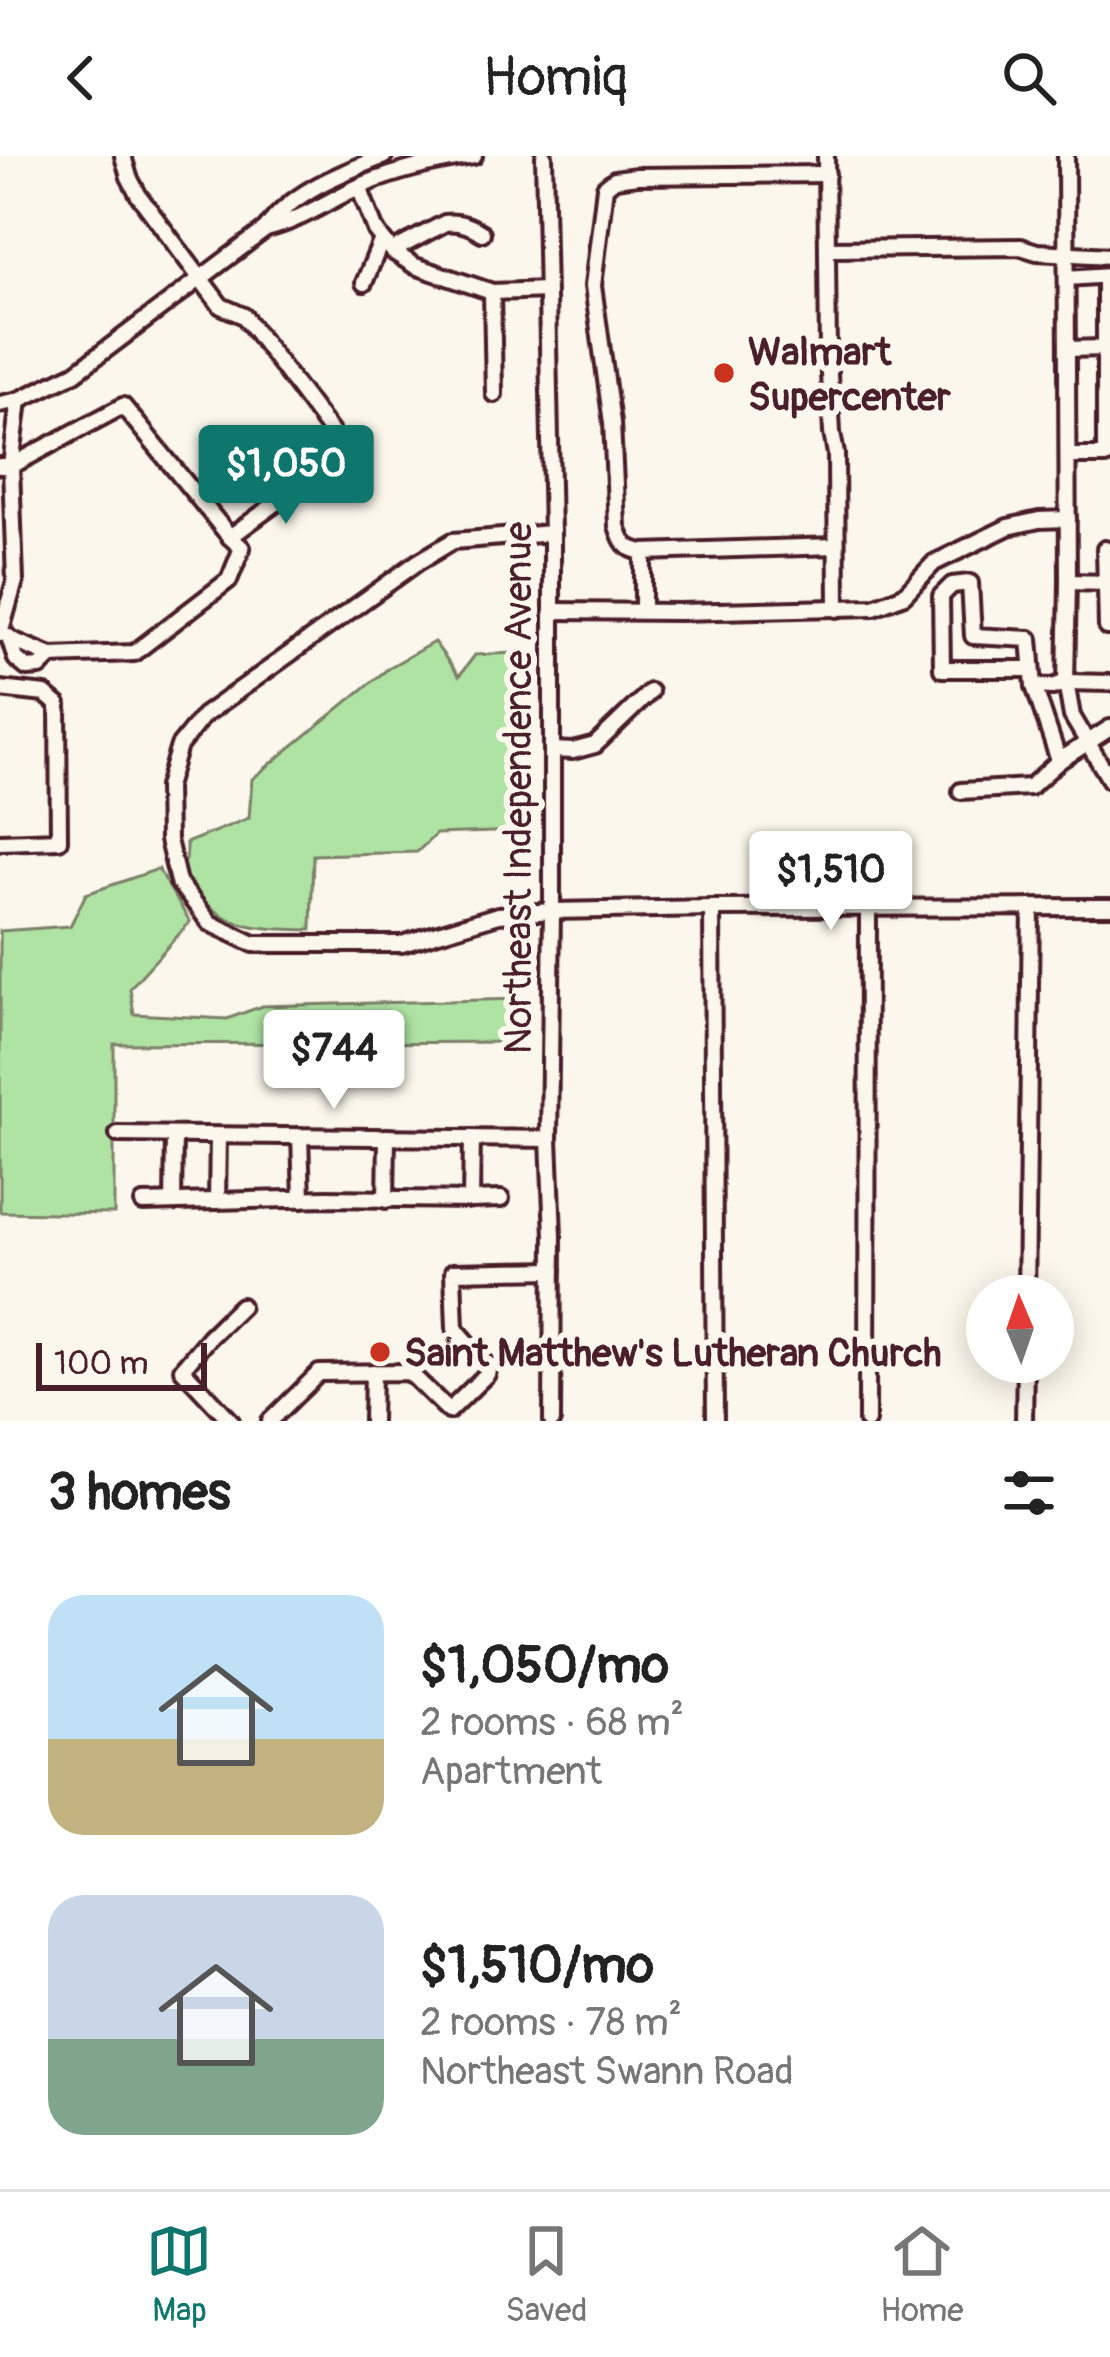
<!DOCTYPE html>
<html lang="en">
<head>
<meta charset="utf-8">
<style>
  :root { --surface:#fff; --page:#f6f6f6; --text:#222; --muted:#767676; --line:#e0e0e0; --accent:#0f766e }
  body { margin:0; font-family:Pangolin,sans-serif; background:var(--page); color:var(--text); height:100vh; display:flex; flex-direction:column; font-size:45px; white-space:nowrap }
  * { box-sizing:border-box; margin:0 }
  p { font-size:39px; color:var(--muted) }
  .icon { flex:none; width:66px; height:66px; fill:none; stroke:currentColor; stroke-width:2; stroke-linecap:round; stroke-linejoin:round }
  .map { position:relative; height:1265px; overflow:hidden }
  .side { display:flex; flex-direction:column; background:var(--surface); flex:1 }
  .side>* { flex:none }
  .needle { width:78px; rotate:358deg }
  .controls { position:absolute; left:966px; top:1119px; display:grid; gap:24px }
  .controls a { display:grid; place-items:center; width:108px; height:108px; border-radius:50%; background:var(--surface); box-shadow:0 6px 30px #0003; font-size:60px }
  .scale { position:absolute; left:36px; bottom:30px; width:171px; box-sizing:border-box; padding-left:12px; border:6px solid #4a1f2b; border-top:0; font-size:33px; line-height:42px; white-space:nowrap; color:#4a1f2b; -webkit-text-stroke:9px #fbf7ec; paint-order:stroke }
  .price { position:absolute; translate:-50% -102px; padding:0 27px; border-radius:12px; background:#fff; color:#222; font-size:39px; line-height:78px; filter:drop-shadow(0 3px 6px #0008) }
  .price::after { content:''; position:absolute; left:50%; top:72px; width:36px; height:27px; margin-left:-18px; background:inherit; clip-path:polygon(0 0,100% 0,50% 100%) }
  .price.on { background:var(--accent); color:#fff }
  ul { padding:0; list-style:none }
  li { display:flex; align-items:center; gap:36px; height:300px; padding:0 48px }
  li span { display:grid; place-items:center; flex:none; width:336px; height:240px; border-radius:36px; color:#555 }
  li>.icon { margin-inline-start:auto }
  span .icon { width:144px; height:144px; fill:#fffc; stroke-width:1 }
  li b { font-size:51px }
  h2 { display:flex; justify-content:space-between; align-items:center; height:144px; padding:0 48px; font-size:51px }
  header { display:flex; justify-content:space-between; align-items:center; height:156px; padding:0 48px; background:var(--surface); font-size:54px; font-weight:600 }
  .menu { display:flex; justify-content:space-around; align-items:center; height:168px; border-top:3px solid var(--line); background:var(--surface); font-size:33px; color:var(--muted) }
  .menu a { display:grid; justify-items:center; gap:6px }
  .menu .on { color:var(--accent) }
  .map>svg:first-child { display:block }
</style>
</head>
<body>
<header><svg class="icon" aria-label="back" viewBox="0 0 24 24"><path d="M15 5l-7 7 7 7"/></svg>Homiq<svg class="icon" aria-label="search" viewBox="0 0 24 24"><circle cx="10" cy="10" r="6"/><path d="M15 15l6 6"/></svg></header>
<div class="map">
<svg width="1110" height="1265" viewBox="0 0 1110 1265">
  <rect width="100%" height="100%" fill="#fbf7ec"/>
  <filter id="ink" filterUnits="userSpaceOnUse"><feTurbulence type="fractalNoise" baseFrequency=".00833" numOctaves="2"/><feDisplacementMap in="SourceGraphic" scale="24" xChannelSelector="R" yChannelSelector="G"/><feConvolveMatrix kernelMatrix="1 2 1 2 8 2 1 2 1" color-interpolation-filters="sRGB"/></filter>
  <g filter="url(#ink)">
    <g fill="#afe3a4" stroke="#7c8168" stroke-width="3">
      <path d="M434,486L459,520L475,499L513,497L520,675L436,678L417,696L313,699L311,774C242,772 213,772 178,707L186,704V687L249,662L252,623L390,511Z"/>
      <path d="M158,713L190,766L130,832L134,858L227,863L262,850L519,843L522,886L114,888V1058L0,1056V775L70,770L86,738Z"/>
    </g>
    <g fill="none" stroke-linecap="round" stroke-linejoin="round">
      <g stroke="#4a1f2b" stroke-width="22">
        <g id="minor">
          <path d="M544,0L552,377V755L549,983L553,1080L552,1265"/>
          <path d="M826,0L828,198L832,277L836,298L837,453"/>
          <path d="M1066,0L1068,426L1066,526L1072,560L1110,624"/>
          <path d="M359,31L376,75L392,95L415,110L492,136L546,134"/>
          <path d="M266,73C301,65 330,43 363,29C399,14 435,6 474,0"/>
          <path d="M829,93L1021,91L1037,96L1110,100"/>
          <path d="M392,95L445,67C459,65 470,69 482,77"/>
          <path d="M1067,122L1110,119"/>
          <path d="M364,127L382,83"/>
          <path d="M492,136L494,238"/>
          <path d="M1067,193L1105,192"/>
          <path d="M0,248L19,244L75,217L266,73C292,35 343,17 384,0"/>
          <path d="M1068,300H1105V120"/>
          <path d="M0,310H11L123,250L230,381"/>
          <path d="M552,377L453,385L418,406L203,560L179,590L167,631L168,684L178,726L210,767L254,788H402L498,759L552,755L712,752L1110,751"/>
          <path d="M1105,393L1107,471H1110"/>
          <path d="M643,396L836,390"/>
          <path d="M1068,426L1110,427"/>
          <path d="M552,455L680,456L874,451L904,439L934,407L1008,371L1039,364L1068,363"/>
          <path d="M643,455V396C625,393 622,386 617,370L612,267L593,130L605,31L615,23L637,20L827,18"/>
          <path d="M0,478L15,425L11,310L19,244"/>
          <path d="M9,481L16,503L27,512L40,511L51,500"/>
          <path d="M12,484L51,500L134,497L229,424L242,392L230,381L346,296L244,160L221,150L139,40L129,21L123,0"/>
          <path d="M1032,513H942L941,440L952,429L970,427L973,480L1030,483L1034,530L1053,531L1066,526L1110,527"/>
          <path d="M0,533L45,538L58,549L59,684L0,686"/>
          <path d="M552,594L573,595L595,589L650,536"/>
          <path d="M1059,605L1110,572"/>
          <path d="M961,635L1030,631L1059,605L1034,530"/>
          <path d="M712,752L715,1265"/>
          <path d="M118,978L549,983"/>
          <path d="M300,980L302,1043"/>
          <path d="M386,1044L387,981"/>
          <path d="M471,1044L501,1043"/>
          <path d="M217,1045L218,980"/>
          <path d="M173,1046L174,979"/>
          <path d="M143,1047L326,1042L471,1044L472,982"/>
          <path d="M1026,1140L1031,751"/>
          <path d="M231,1265L182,1213L209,1181L241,1150"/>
          <path d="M270,1265L319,1217L409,1216L449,1255L487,1218L489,1211L455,1172L453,1116L553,1114"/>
          <path d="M372,1265L373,1216"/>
          <path d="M867,1265L868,752"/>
          <path d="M1024,1265L1025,1206"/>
        </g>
      </g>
      <use href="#minor" stroke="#fbf7ec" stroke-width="14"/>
    </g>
  </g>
  <g fill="#c8321e" stroke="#fbf7ec" stroke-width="4.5">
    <circle cx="724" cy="217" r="12"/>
    <circle cx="380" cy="1196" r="12"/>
  </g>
  <g text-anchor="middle" stroke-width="12" stroke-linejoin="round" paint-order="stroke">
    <g font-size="39" font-weight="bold" fill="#4a1f2b" stroke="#fbf7ec" text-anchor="start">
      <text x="748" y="209">Walmart<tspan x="748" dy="45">Supercenter</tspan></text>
      <text x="404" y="1210">Saint Matthew's Lutheran Church</text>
    </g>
    <g font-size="39" fill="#4a1f2b" stroke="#fbf7ec">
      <text transform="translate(517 632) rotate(-90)" y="14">Northeast Independence Avenue</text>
    </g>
  </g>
</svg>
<div class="controls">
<a><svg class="needle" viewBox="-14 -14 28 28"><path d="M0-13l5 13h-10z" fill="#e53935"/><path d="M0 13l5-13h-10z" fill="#767676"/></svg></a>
</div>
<div class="scale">100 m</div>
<b class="price on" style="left:286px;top:371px">$1,050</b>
<b class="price" style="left:831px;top:777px">$1,510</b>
<b class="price" style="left:334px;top:956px">$744</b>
</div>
<section class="side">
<h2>3 homes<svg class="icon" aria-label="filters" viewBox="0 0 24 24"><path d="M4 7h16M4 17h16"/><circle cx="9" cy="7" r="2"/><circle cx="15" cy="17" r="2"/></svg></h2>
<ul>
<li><span style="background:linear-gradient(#bfe0f5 60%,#c2b280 0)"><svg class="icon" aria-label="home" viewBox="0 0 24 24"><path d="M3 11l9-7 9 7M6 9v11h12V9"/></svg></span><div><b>$1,050/mo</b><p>2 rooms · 68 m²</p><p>Apartment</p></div></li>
<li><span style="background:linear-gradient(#c9d6e8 60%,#7fa58c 0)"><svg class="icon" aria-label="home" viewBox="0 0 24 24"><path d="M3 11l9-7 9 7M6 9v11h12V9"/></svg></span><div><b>$1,510/mo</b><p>2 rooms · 78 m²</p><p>Northeast Swann Road</p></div></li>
</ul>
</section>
<nav class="menu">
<a class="on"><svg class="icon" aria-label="map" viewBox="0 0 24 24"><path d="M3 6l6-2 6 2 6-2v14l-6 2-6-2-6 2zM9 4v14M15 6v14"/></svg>Map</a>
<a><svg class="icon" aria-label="saved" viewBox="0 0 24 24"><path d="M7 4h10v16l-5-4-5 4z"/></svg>Saved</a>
<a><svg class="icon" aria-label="home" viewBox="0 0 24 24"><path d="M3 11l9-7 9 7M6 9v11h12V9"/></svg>Home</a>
</nav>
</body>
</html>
